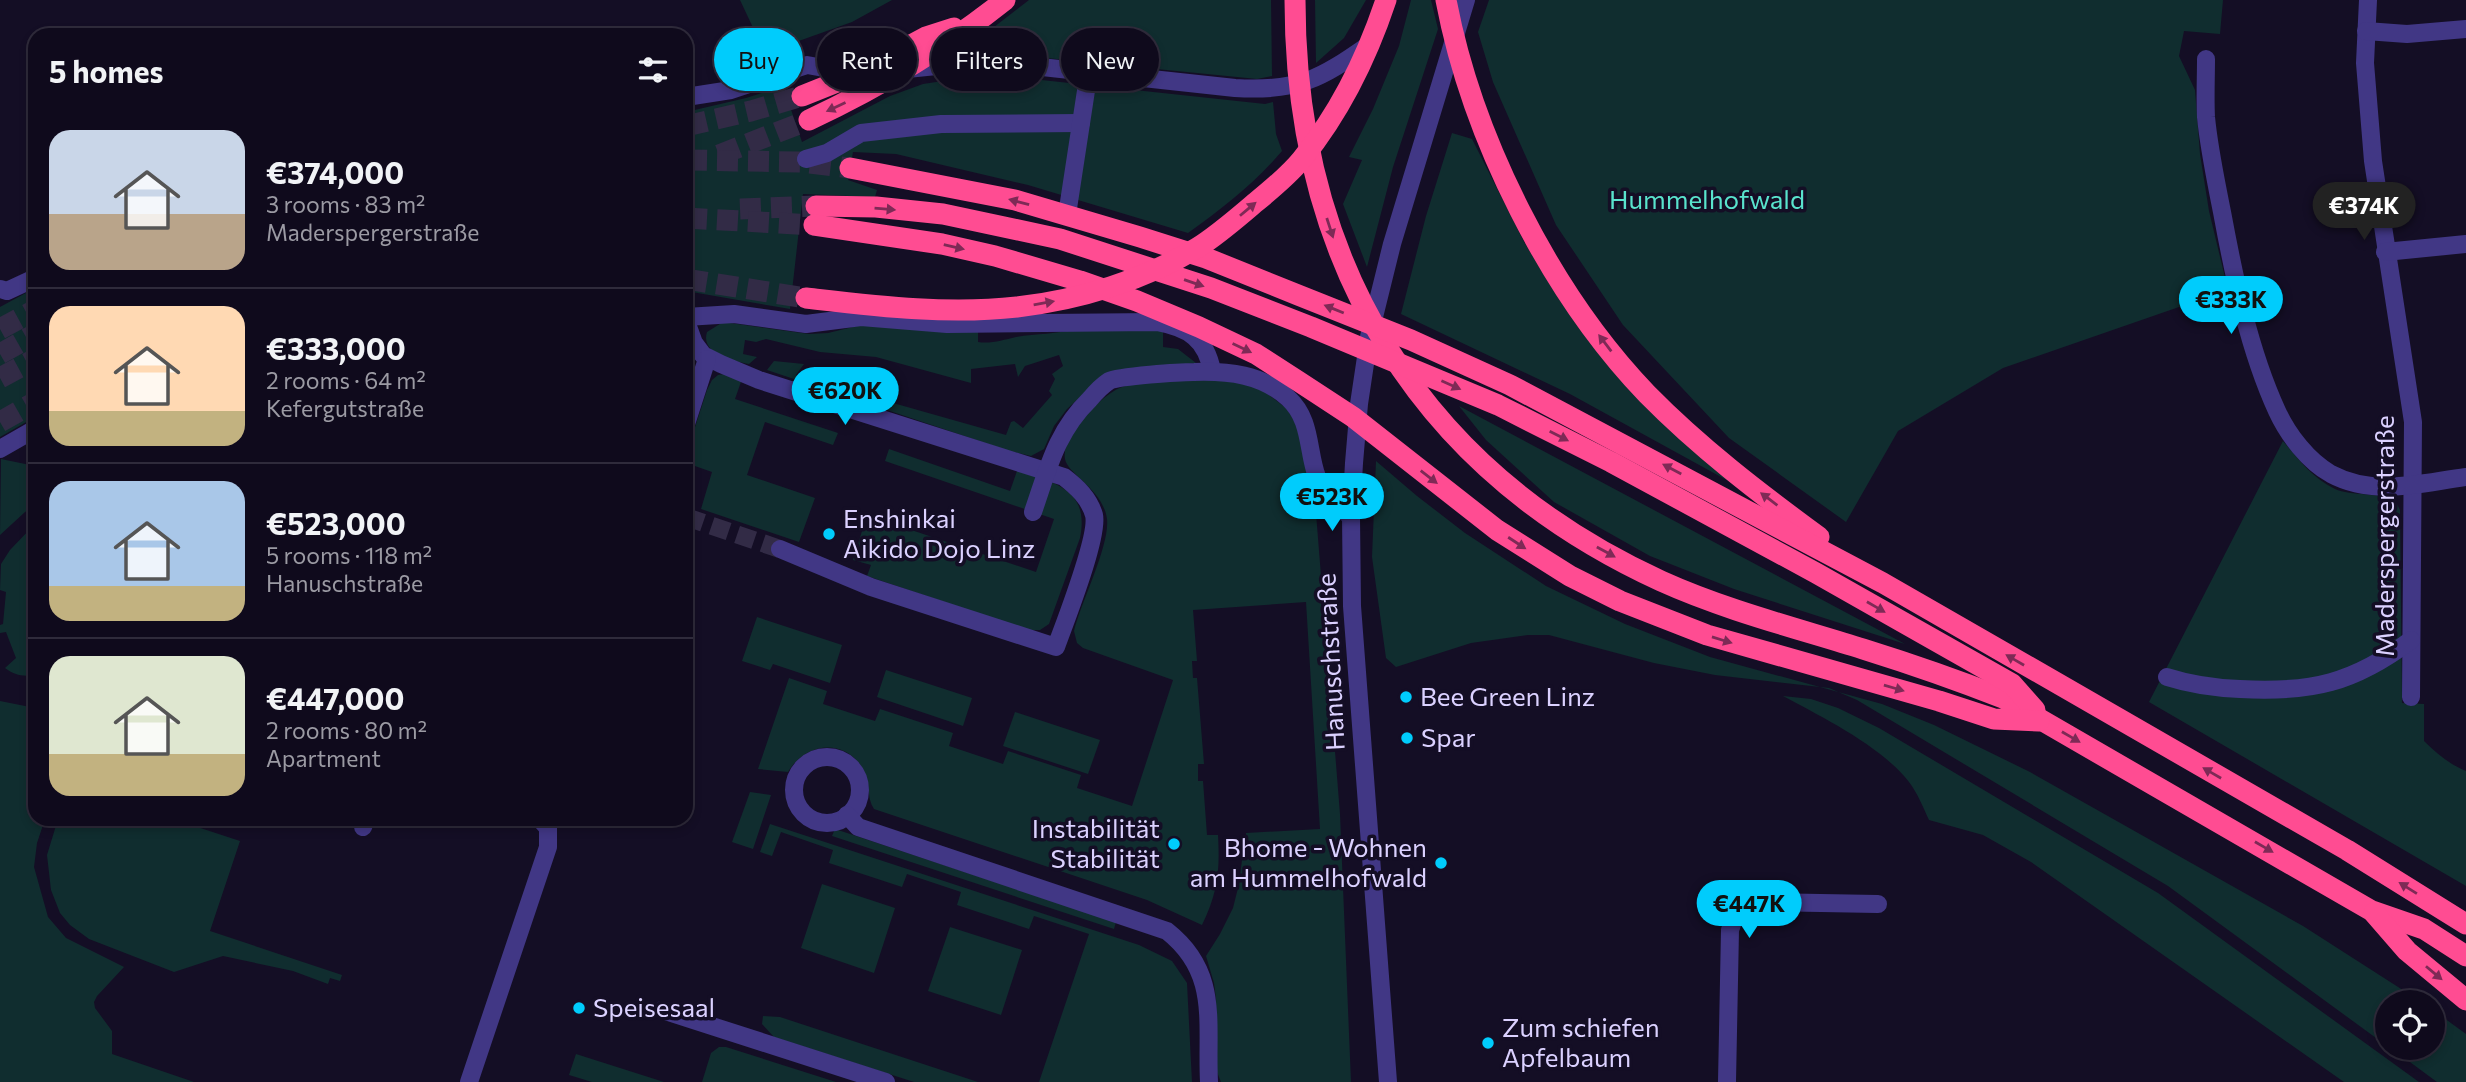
<!DOCTYPE html>
<html lang="en">
<head>
<meta charset="utf-8">
<style>
  :root { --surface:#0f0a1c; --page:#181325; --text:#f1f3f6; --muted:#9b9aa3; --line:#2f2b3b; --accent:#00ccfc }
  body { margin:0; font-family:Commissioner,sans-serif; background:var(--page); color:var(--text); height:100vh; display:flex; flex-direction:column; font-size:26px; white-space:nowrap }
  * { box-sizing:border-box; margin:0 }
  p { font-size:23px; color:var(--muted) }
  .icon { flex:none; width:38px; height:38px; fill:none; stroke:currentColor; stroke-width:2; stroke-linecap:round; stroke-linejoin:round }
  .map { position:relative; flex:1; overflow:hidden }
  .drawer { position:absolute; left:28px; top:28px; width:665px; height:798px; display:flex; flex-direction:column; background:var(--surface); border-radius:21px; box-shadow:0 4px 10px #0003,0 0 0 2px var(--line) }
  .drawer>* { flex:none }
  .banner { position:absolute; left:714px; top:28px; width:665px; height:63px; display:flex; gap:14px }
  .fabs { position:absolute; left:2375px; top:990px; display:grid; gap:14px }
  .fabs a { display:grid; place-items:center; width:70px; height:70px; border-radius:50%; background:var(--surface); box-shadow:0 4px 10px #0003,0 0 0 2px var(--line); font-size:35px }
  .price { position:absolute; translate:-50% -60px; padding:0 16px; border-radius:24px; background:var(--accent); color:#111; font-size:23px; line-height:46px; filter:drop-shadow(0 2px 4px #0008) }
  .price::after { content:''; position:absolute; left:50%; top:42px; width:21px; height:16px; margin-left:-10px; background:inherit; clip-path:polygon(0 0,100% 0,50% 100%) }
  .price.current { background:#222; color:#fff }
  ul { padding:0; list-style:none }
  li { display:flex; align-items:center; gap:21px; height:175px; padding:0 21px }
  li+li { border-top:2px solid var(--line) }
  li span { display:grid; place-items:center; flex:none; width:196px; height:140px; border-radius:21px; color:#555 }
  li>.icon { margin-inline-start:auto }
  span .icon { width:84px; height:84px; fill:#fffc; stroke-width:1 }
  li b { font-size:30px }
  h2 { display:flex; justify-content:space-between; align-items:center; height:84px; padding:0 21px; font-size:30px }
  .tag { padding:0 24px; border-radius:32px; background:var(--surface); box-shadow:0 4px 10px #0003,0 0 0 2px var(--line); font-size:24px; line-height:63px }
  .tag.current { background:var(--accent); color:#111 }
  .map>svg:first-child { display:block }
</style>
</head>
<body>
<div class="map">
<svg width="2466" height="1082" viewBox="0 0 2466 1082">
  <rect width="100%" height="100%" fill="#140e25"/>
  <g fill="#102d2f">
    <path d="M740,0H892L852,22L765,53Z"/>
    <path d="M1029,0H1271L1272,76L1257,79L975,51L972,44Z"/>
    <path d="M1315,0H1366L1344,38L1316,63Z"/>
    <path d="M1411,0H1431L1438,29L1393,167L1367,267L1343,204L1362,160L1349,157L1373,109L1399,46Z"/>
    <path d="M1489,0H2223L2220,34L2184,31L2179,56L2195,90L2200,154L2209,211L2228,290L2003,368L1898,431L1846,522L1729,438L1623,325L1556,225L1493,82L1478,32Z"/>
    <path d="M969,77H1013L1265,104L1273,102L1276,134L1282,151C1254,184 1223,208 1188,233L1028,185L896,154L853,152L848,180L877,190L875,197L803,194L790,309L686,291V112L746,98L783,86L802,142L890,96L923,84Z"/>
    <path d="M1452,133L1472,139L1524,242L1552,288L1589,340L1732,483L1570,394L1401,314L1426,216Z"/>
    <path d="M35,288V417L0,437V307Z"/>
    <path d="M723,322L809,334L828,333L861,325L978,331V342C991,344 1003,340 1016,337C1037,333 1057,335 1077,328L1163,330V347L1178,349L1196,363L1103,376L1067,409L1054,426L1044,449L1031,456L1009,451L887,410L881,403L885,386L889,387L886,401L1006,435L1011,422L1014,421L1023,428L1052,395L1049,391L1055,379L1052,374L1063,366L1059,355L1025,366L1018,377L1015,364L971,369V383L876,357L820,352L766,339L756,342L745,340L743,354L757,357L749,364C733,361 700,354 707,332Z"/>
    <path d="M774,361L804,364L796,375L862,388L870,379L875,380L869,399L863,402L767,370Z"/>
    <path d="M724,374L742,379L735,399L838,433L833,445L765,422L747,475L815,498L799,542L701,509L712,472L692,465L686,483V455L707,390L712,380L718,375Z"/>
    <path d="M1222,378L1261,389L1286,408L1296,423L1302,437L1316,513L1340,814L1351,1082H1221L1217,1072L1216,999L1214,983L1206,956L1220,934L1233,908L1239,884L1242,860L1246,859V833L1320,829L1306,602L1193,610L1197,661H1192L1193,678H1197L1204,764H1198V781H1203L1207,835H1218C1220,871 1218,892 1202,925L1147,900L874,809C866,797 871,784 864,771C847,738 806,741 788,772L758,769L789,678L827,691L823,704L875,721L880,709L953,733L949,746L1003,764L1008,751L1081,775L1077,788L1132,806L1173,680L1083,648L1077,643L1074,631C1081,602 1110,545 1107,519C1103,489 1068,475 1065,459C1063,446 1071,435 1078,426C1088,412 1106,393 1122,387C1147,378 1195,380 1222,378Z"/>
    <path d="M1459,406L1905,644L1734,589L1650,556L1554,502L1486,440Z"/>
    <path d="M2283,441C2298,459 2312,478 2335,489C2350,496 2384,493 2394,500C2397,503 2398,506 2400,510L2402,703L2424,704V741C2437,754 2449,764 2466,771V886L2149,702Z"/>
    <path d="M889,449L1010,491L1017,471C1054,482 1090,489 1080,538L1049,624L1040,630H1028L867,576L871,565L853,560L867,515L1036,572L1054,519L885,461Z"/>
    <path d="M1,459L35,466V506L25,512L0,535Z"/>
    <path d="M1376,461L1417,496L1465,533L1546,586L1625,624L1710,657L1882,704L1934,725L2030,772L2303,926L2423,1003H2387V1046L2168,886L1857,700L1829,688L1715,675L1654,663L1549,635H1528L1471,643L1396,667L1386,658L1372,557Z"/>
    <path d="M35,524V675C23,677 14,675 5,668L16,658L6,632L0,633V625L3,624L6,592L0,590L1,564L10,550Z"/>
    <path d="M757,617L842,645L830,683L773,664L770,670L742,661Z"/>
    <path d="M886,670L972,698L963,726L877,697Z"/>
    <path d="M1783,696L1811,699L1838,708L1879,728L2158,893L2419,1082H2344L2031,862L1983,835L1929,820C1923,807 1918,794 1909,782C1881,746 1822,717 1783,696Z"/>
    <path d="M0,701L35,708V819H45L37,843L34,867L48,917L66,938L124,967L97,996L94,1002L95,1008L112,1031V1054L194,1082H0Z"/>
    <path d="M1015,712L1100,740L1088,774L1003,746Z"/>
    <path d="M750,792L771,795L753,849L732,842Z"/>
    <path d="M58,819H173L240,841L210,931L342,975L340,981L330,978L328,984L293,971L223,956L174,972L89,939L70,925L60,913L51,890L47,855Z"/>
    <path d="M770,824L1139,945L1172,961L1187,983L1192,1082H1039L1089,934L1034,916L1029,929L957,905L961,892L907,874L902,887L829,863L833,850L781,832L772,856L760,852Z"/>
    <path d="M835,829L1116,922L1114,929L832,836Z"/>
    <path d="M822,884L895,908L874,973L801,948Z"/>
    <path d="M950,927L1022,950L1001,1015L928,991Z"/>
    <path d="M2433,1010L2466,1034V1082H2437L2391,1048H2432Z"/>
    <path d="M763,1016L780,1017L978,1082H914L774,1037L762,1024Z"/>
    <path d="M719,1047H726L836,1082H702L711,1053Z"/>
    <path d="M576,1054L664,1082H592L569,1075Z"/>
  </g>
  <g fill="none" stroke-linecap="round" stroke-linejoin="round">
    <path stroke="#322b46" stroke-width="18" stroke-dasharray="18 9" stroke-linecap="butt" d="M686,517L780,549"/>
    <g stroke="#322b46" stroke-width="21" stroke-dasharray="21 10" stroke-linecap="butt">
      <path d="M686,126L751,111L802,96"/>
      <path d="M719,155L809,120"/>
      <path d="M686,160L800,162L850,168"/>
      <path d="M740,209L816,206"/>
      <path d="M686,218L814,225"/>
      <path d="M686,279L806,298"/>
      <path d="M0,329L35,310"/>
      <path d="M0,354L35,334"/>
      <path d="M0,378L35,359"/>
      <path d="M0,422L35,402"/>
    </g>
    <g stroke="#413785" stroke-width="18">
      <path d="M2368,0L2365,63L2373,161L2413,422L2411,697"/>
      <path d="M2366,31L2407,34L2466,29"/>
      <path d="M2206,59C2206,78 2205,98 2206,117C2209,149 2216,181 2222,212C2234,277 2249,350 2277,411C2288,435 2308,461 2331,474C2374,497 2420,483 2466,477"/>
      <path d="M907,69L956,64L1004,63L1235,88C1298,92 1320,79 1370,44"/>
      <path d="M686,97L731,90L807,65L857,74"/>
      <path d="M806,159L827,153L861,133L941,124L1081,123"/>
      <path d="M1067,215L1089,71"/>
      <path d="M2385,252L2466,244"/>
      <path d="M0,289L7,291L35,278"/>
      <path d="M686,317L734,314L806,324L861,317L947,324L1157,322C1189,328 1206,339 1212,371"/>
      <path d="M686,321L694,343L703,355L721,364L759,380L1064,477C1077,487 1089,498 1094,515C1099,536 1065,622 1056,647L871,587L780,549"/>
      <path d="M686,424L707,359"/>
      <path d="M0,449L35,429"/>
      <path d="M1033,512C1048,469 1056,432 1090,399C1095,393 1103,385 1109,381C1119,376 1180,372 1194,372C1229,371 1261,374 1288,398C1312,420 1307,450 1317,477C1324,494 1338,505 1351,517"/>
      <path d="M2167,677C2192,685 2214,688 2240,689C2311,693 2354,683 2411,640"/>
      <circle cx="827" cy="790" r="33"/>
      <path d="M847,815L858,827L1167,931C1220,973 1206,1022 1209,1082"/>
      <path d="M363,827L366,819"/>
      <path d="M662,1010L886,1082"/>
      <path d="M469,1082L548,847V828L540,819"/>
      <path d="M1388,1082L1352,606L1351,517L1354,463L1359,404L1369,337L1392,244L1466,0"/>
      <path d="M1727,1082L1730,930C1736,911 1742,905 1761,902L1878,904"/>
    </g>
    <g stroke="#ff4c92" stroke-width="21">
      <path d="M1295,0C1295,263 1419,470 1661,581C1725,610 1796,628 1863,649C1911,664 1957,680 2003,698L2372,911L2424,929L2466,956"/>
      <path d="M1446,0C1472,137 1550,293 1647,394C1699,447 1759,493 1819,537"/>
      <path d="M802,96L857,74L926,37L954,28"/>
      <path d="M809,120C879,87 945,48 1005,0"/>
      <path d="M850,168L1015,200L1140,237L1206,258L1298,295L1411,340L1510,385L1883,583L2347,850L2466,924"/>
      <path d="M816,206L876,207L943,214L1060,239L1211,288L1311,327L1498,405L1611,462L1816,573L2012,684L2035,710"/>
      <path d="M814,225L942,244L995,256L1080,281L1137,301L1199,327L1256,354L1298,381L1353,417L1497,530L1570,576L1620,601L1707,635L1939,701L1994,719L2039,721"/>
      <path d="M806,298C876,306 947,315 1017,307C1079,300 1144,280 1197,248C1218,235 1237,218 1256,202C1272,189 1289,175 1302,159C1340,112 1367,57 1386,0"/>
      <path d="M2374,913L2407,951L2466,1000"/>
    </g>
  </g>
  <defs><path id="oneway-solid" d="M-6-.8H1V-3.2L6.5 0L1 3.2V.8H-6Z" transform="scale(1.75)"/></defs>
  <g fill="#7e2a56">
    <use href="#oneway-solid" transform="translate(836 107) rotate(155)"/>
    <use href="#oneway-solid" transform="translate(1019 202) rotate(-165)"/>
    <use href="#oneway-solid" transform="translate(885 209) rotate(5)"/>
    <use href="#oneway-solid" transform="translate(1248 209) rotate(-40)"/>
    <use href="#oneway-solid" transform="translate(1330 228) rotate(72)"/>
    <use href="#oneway-solid" transform="translate(954 247) rotate(13)"/>
    <use href="#oneway-solid" transform="translate(1194 283) rotate(19)"/>
    <use href="#oneway-solid" transform="translate(1044 303) rotate(-10)"/>
    <use href="#oneway-solid" transform="translate(1334 309) rotate(-158)"/>
    <use href="#oneway-solid" transform="translate(1605 343) rotate(-127)"/>
    <use href="#oneway-solid" transform="translate(1242 348) rotate(26)"/>
    <use href="#oneway-solid" transform="translate(1451 385) rotate(24)"/>
    <use href="#oneway-solid" transform="translate(1559 436) rotate(27)"/>
    <use href="#oneway-solid" transform="translate(1672 469) rotate(-152)"/>
    <use href="#oneway-solid" transform="translate(1429 477) rotate(38)"/>
    <use href="#oneway-solid" transform="translate(1769 499) rotate(-143)"/>
    <use href="#oneway-solid" transform="translate(1517 543) rotate(33)"/>
    <use href="#oneway-solid" transform="translate(1606 552) rotate(29)"/>
    <use href="#oneway-solid" transform="translate(1876 607) rotate(30)"/>
    <use href="#oneway-solid" transform="translate(1722 640) rotate(17)"/>
    <use href="#oneway-solid" transform="translate(2015 660) rotate(-150)"/>
    <use href="#oneway-solid" transform="translate(1894 688) rotate(16)"/>
    <use href="#oneway-solid" transform="translate(2071 737) rotate(30)"/>
    <use href="#oneway-solid" transform="translate(2212 773) rotate(-150)"/>
    <use href="#oneway-solid" transform="translate(2264 847) rotate(30)"/>
    <use href="#oneway-solid" transform="translate(2408 888) rotate(-148)"/>
    <use href="#oneway-solid" transform="translate(2434 973) rotate(40)"/>
  </g>
  <g fill="#00ccfc" stroke="#140e25" stroke-width="2.5">
    <circle cx="829" cy="534" r="7"/>
    <circle cx="1406" cy="697" r="7"/>
    <circle cx="1407" cy="738" r="7"/>
    <circle cx="1174" cy="844" r="7"/>
    <circle cx="1441" cy="863" r="7"/>
    <circle cx="579" cy="1008" r="7"/>
    <circle cx="1488" cy="1043" r="7"/>
  </g>
  <g text-anchor="middle" stroke-width="7" stroke-linejoin="round" paint-order="stroke">
    <g font-size="26" fill="#59e3cd" stroke="#140e25">
      <text x="1707" y="209">Hummelhofwald</text>
    </g>
    <g font-size="26" fill="#dbd1ff" stroke="#140e25" text-anchor="start">
      <text x="843" y="528">Enshinkai<tspan x="843" dy="30">Aikido Dojo Linz</tspan></text>
      <text x="1420" y="706">Bee Green Linz</text>
      <text x="1421" y="747">Spar</text>
      <text x="1160" y="838" text-anchor="end">Instabilität<tspan x="1160" dy="30">Stabilität</tspan></text>
      <text x="1427" y="857" text-anchor="end">Bhome - Wohnen<tspan x="1427" dy="30">am Hummelhofwald</tspan></text>
      <text x="593" y="1017">Speisesaal</text>
      <text x="1502" y="1037">Zum schiefen<tspan x="1502" dy="30">Apfelbaum</tspan></text>
    </g>
    <g font-size="26" fill="#dbd1ff" stroke="#140e25">
      <text transform="translate(2385 536) rotate(-90)" y="9">Maderspergerstraße</text>
      <text transform="translate(1331 662) rotate(-93)" y="9">Hanuschstraße</text>
    </g>
  </g>
</svg>
<div class="fabs">
<a><svg class="icon" aria-label="locate" viewBox="0 0 24 24"><circle cx="12" cy="12" r="6"/><path d="M12 2v4M12 18v4M2 12h4M18 12h4"/></svg></a>
</div>
<b class="price current" style="left:2364px;top:242px">€374K</b>
<b class="price" style="left:2231px;top:336px">€333K</b>
<b class="price" style="left:845px;top:427px">€620K</b>
<b class="price" style="left:1332px;top:533px">€523K</b>
<b class="price" style="left:1749px;top:940px">€447K</b>
<div class="banner">
<a class="tag current">Buy</a>
<a class="tag">Rent</a>
<a class="tag">Filters</a>
<a class="tag">New</a>
</div>
<section class="drawer">
<h2>5 homes<svg class="icon" aria-label="filters" viewBox="0 0 24 24"><path d="M4 7h16M4 17h16"/><circle cx="9" cy="7" r="2"/><circle cx="15" cy="17" r="2"/></svg></h2>
<ul>
<li><span style="background:linear-gradient(#c9d6e8 60%,#b9a48a 0)"><svg class="icon" aria-label="home" viewBox="0 0 24 24"><path d="M3 11l9-7 9 7M6 9v11h12V9"/></svg></span><div><b>€374,000</b><p>3 rooms · 83 m²</p><p>Maderspergerstraße</p></div></li>
<li><span style="background:linear-gradient(#ffd9b3 75%,#c2b280 0)"><svg class="icon" aria-label="home" viewBox="0 0 24 24"><path d="M3 11l9-7 9 7M6 9v11h12V9"/></svg></span><div><b>€333,000</b><p>2 rooms · 64 m²</p><p>Kefergutstraße</p></div></li>
<li><span style="background:linear-gradient(#a9c7e8 75%,#c2b280 0)"><svg class="icon" aria-label="home" viewBox="0 0 24 24"><path d="M3 11l9-7 9 7M6 9v11h12V9"/></svg></span><div><b>€523,000</b><p>5 rooms · 118 m²</p><p>Hanuschstraße</p></div></li>
<li><span style="background:linear-gradient(#dfe7d0 70%,#c2b280 0)"><svg class="icon" aria-label="home" viewBox="0 0 24 24"><path d="M3 11l9-7 9 7M6 9v11h12V9"/></svg></span><div><b>€447,000</b><p>2 rooms · 80 m²</p><p>Apartment</p></div></li>
</ul>
</section>
</div>
</body>
</html>
